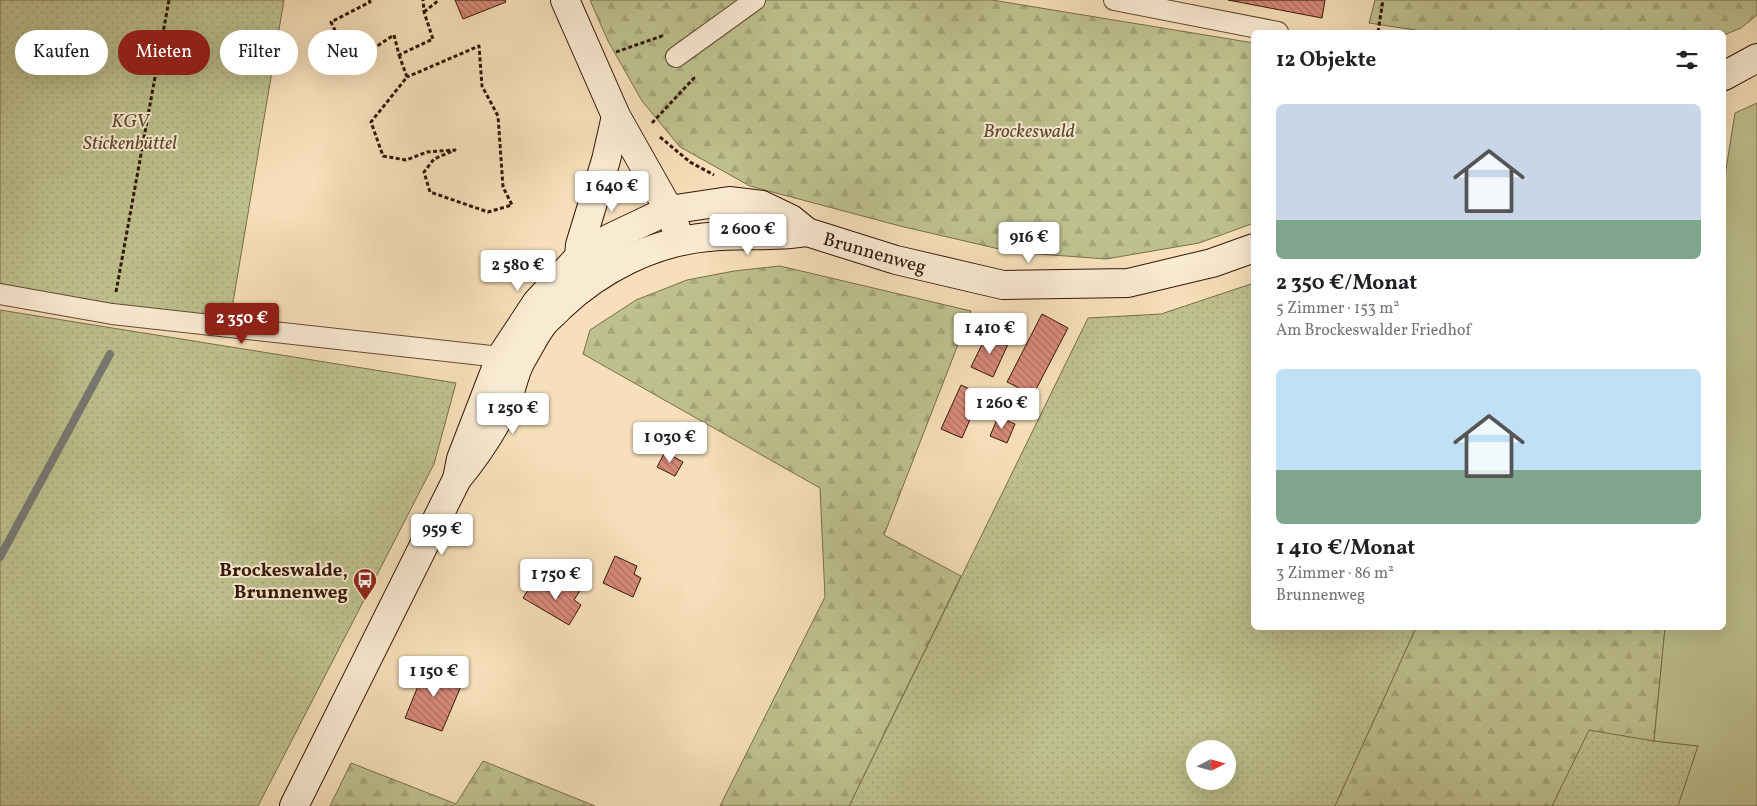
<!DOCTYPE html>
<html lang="de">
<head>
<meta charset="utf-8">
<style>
  :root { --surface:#fff; --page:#f2f2f2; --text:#202124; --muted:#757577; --accent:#8f2418 }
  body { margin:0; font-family:Vollkorn,serif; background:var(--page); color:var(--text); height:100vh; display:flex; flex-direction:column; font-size:19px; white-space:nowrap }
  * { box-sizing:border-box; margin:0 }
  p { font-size:16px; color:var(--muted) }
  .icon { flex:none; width:28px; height:28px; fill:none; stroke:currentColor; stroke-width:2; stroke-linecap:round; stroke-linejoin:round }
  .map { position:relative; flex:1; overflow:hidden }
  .panel { position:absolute; left:1251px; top:30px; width:475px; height:600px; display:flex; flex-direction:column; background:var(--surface); border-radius:8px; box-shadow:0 5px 20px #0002 }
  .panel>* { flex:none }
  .banner { position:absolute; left:15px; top:30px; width:475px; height:45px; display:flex; gap:10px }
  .needle { width:32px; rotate:84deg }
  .controls { position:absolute; left:1186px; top:740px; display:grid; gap:10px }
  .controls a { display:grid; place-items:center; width:50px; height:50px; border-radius:50%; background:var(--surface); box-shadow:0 5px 20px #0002; font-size:25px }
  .price { position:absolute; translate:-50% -42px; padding:0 11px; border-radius:5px; background:#fff; color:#222; font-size:16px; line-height:32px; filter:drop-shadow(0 1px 2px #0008) }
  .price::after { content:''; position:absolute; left:50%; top:30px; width:15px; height:11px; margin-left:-8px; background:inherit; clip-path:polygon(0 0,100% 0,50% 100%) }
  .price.active { background:var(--accent); color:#fff }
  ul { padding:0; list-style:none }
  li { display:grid; align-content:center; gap:10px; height:265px; padding:0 25px }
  li span { display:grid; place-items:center; height:155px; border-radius:8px; color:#555 }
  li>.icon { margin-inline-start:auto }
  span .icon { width:90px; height:90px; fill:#fffc; stroke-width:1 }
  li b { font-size:21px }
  h2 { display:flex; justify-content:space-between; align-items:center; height:60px; padding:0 25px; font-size:21px }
  .chip { padding:0 18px; border-radius:22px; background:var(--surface); box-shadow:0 5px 20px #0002; font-size:18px; line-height:45px }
  .chip.active { background:var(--accent); color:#fff }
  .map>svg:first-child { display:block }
</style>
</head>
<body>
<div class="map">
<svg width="1757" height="806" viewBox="0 0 1757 806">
  <defs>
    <pattern id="green-dots" width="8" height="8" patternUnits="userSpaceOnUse" patternTransform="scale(1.25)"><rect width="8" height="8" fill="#bec18f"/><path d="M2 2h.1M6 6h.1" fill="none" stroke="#a4a57a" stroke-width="1.8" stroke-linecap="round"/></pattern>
    <pattern id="forest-firs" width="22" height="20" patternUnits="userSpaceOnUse" patternTransform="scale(1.25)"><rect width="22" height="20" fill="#bec18f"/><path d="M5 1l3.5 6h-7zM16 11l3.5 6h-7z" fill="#a4a57a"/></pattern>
    <pattern id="building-back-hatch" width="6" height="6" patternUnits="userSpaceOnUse" patternTransform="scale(1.25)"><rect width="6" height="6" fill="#d88a7a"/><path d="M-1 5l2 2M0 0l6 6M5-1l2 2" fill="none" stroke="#b07062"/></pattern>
  </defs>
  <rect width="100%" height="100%" fill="#f6dfba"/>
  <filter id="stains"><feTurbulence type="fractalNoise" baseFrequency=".004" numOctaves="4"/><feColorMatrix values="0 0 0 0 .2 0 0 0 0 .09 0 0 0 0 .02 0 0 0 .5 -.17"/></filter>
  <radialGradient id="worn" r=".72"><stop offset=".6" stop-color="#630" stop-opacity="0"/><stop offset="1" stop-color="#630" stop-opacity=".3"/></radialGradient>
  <g fill="url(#green-dots)" stroke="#7a6c4b" fill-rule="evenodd">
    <path d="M0,0H284L229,326L0,288Z"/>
    <path d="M1254,283V628H1416L1335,806H849L1088,318L1161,314ZM1195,749H1228V781H1195Z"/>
    <path d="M0,310L456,383L434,464L258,806H0Z"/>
    <path d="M1589,729L1654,741L1698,746L1678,806H1552Z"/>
  </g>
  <g fill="url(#forest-firs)" stroke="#7a6c4b">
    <path d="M590,0H992L1254,43V223L1199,243L1106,259L1012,252L900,226L750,186L680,147L642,101L608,41Z"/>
    <path d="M1375,0H1757V15L1741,28L1724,35V32H1428L1369,23Z"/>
    <path d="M780,266L971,311L884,535L961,576L849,806H720L825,597L820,488L583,354L590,330L636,300L687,280L734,271Z"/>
    <path d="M1416,628H1665L1654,741L1589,730L1552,806H1335Z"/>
    <path d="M483,761L595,806H330L351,763L456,804Z"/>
  </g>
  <path fill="#bec18f" stroke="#7a6c4b" d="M1757,103V806H1678L1698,746L1654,741L1665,628H1724V182L1735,113Z"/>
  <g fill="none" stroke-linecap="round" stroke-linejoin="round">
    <path stroke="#767973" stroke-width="8" d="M0,557L110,354"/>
  </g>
  <g fill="url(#building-back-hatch)" stroke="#351807">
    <path d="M455,0H505L506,2L463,19Z"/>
    <path d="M1228,0H1325L1322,18Z"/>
    <path d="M1042,314L1068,328L1033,395L1007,382Z"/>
    <path d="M988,332L1009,342L993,377L971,367Z"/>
    <path d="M961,385L981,394L962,438L941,429Z"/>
    <path d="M998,417L1015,424L1007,443L990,436Z"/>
    <path d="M665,452L683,462L675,476L657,467Z"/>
    <path d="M615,556L637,566L634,574L641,578L633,597L603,583Z"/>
    <path d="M567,581L581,589L574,600L581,605L569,625L523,598L533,582L558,597Z"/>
    <path d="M427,664L464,679L442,731L405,718Z"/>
  </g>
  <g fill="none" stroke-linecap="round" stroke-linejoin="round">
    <g stroke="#654a34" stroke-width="22">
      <g id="street">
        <path d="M1114,0L1278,32"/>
        <path d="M676,57L755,0"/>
        <path d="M0,294L112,314L491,356L513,361"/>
      </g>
    </g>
    <g stroke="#351807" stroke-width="30">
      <g id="secondary">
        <path d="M565,0L616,116L669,210L676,228"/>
        <path d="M1724,76L1757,58"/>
        <path d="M579,257L580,245L606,160L616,116"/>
        <path d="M457,479L461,459L500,358L537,302L579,257L610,238L669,210L729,201L762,205L791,219L807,232L896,260L1003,285L1128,283L1212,263L1254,248"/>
        <path d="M294,806L457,479C476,456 492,432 505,406C512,391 513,374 522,359C529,348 535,334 544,323C548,318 555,313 560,307C600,269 653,242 708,237C741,233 774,238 807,232"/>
      </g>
    </g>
    <g stroke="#351807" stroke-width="3" stroke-dasharray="4 2.5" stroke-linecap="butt">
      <path d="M369,0L370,2L331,22L351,63L394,35L399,55L433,39L424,12L423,0"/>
      <path d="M424,12L439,0"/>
      <path d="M1378,32L1383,0"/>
      <path d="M616,52L662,36L663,38"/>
      <path d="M399,55L407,77L371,122L383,156L406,160L427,152L455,150L434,159L424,172L430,192L488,212L512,205L503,187L498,116L482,86L479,46L407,77"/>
      <path d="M652,123L694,78L692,75"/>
      <path d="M660,137L690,162L714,175"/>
      <path d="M116,292L169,0"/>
    </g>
    <use href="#street" stroke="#f9ead2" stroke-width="20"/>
    <use href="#secondary" stroke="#f9ead2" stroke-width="28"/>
  </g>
  <defs>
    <g id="bus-pin" transform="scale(1.25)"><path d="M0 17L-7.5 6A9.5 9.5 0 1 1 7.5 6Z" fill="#8f2418" stroke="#f9ead2"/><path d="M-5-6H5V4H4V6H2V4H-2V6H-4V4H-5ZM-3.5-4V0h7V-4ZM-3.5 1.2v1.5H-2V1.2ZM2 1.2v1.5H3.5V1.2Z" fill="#fff"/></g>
  </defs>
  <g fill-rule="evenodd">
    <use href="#bus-pin" x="365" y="580"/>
  </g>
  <g text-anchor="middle" stroke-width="4" stroke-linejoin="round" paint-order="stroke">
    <g font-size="19" font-style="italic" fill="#5e4b30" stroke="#f9ead2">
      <text x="130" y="127">KGV<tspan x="130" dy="22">Stickenbüttel</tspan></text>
      <text x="1029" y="137">Brockeswald</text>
    </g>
    <g font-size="19" fill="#351807" stroke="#f9ead2">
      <text transform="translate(875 252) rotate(16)" y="7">Brunnenweg</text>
    </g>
    <g font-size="19" font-weight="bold" fill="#351807" stroke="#f9ead2" text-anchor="end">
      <text x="348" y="576">Brockeswalde,<tspan x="348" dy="22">Brunnenweg</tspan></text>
    </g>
  </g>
  <rect width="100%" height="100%" filter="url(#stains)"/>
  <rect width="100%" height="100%" fill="url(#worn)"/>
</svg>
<div class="controls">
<a><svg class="needle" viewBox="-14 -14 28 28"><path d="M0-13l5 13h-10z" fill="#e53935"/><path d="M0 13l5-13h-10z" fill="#757577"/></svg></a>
</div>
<b class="price" style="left:612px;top:213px">1 640 €</b>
<b class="price" style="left:748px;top:256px">2 600 €</b>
<b class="price" style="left:1029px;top:264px">916 €</b>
<b class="price" style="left:518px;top:292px">2 580 €</b>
<b class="price active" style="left:242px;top:345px">2 350 €</b>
<b class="price" style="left:990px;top:355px">1 410 €</b>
<b class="price" style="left:1002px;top:430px">1 260 €</b>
<b class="price" style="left:513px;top:435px">1 250 €</b>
<b class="price" style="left:670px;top:464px">1 030 €</b>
<b class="price" style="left:442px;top:556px">959 €</b>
<b class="price" style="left:556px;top:601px">1 750 €</b>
<b class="price" style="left:434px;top:698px">1 150 €</b>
<div class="banner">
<a class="chip">Kaufen</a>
<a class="chip active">Mieten</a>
<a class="chip">Filter</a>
<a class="chip">Neu</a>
</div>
<section class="panel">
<h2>12 Objekte<svg class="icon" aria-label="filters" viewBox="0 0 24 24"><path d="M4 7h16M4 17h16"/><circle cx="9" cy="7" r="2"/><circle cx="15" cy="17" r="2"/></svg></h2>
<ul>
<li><span style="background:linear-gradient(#c9d6e8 75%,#7fa58c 0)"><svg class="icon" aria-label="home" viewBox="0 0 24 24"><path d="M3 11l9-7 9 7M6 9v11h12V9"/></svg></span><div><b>2 350 €/Monat</b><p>5 Zimmer · 153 m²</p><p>Am Brockeswalder Friedhof</p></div></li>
<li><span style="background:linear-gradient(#bfe0f5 65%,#7fa58c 0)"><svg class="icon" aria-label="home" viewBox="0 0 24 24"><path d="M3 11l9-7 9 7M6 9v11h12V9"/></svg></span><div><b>1 410 €/Monat</b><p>3 Zimmer · 86 m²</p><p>Brunnenweg</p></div></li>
</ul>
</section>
</div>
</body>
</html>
